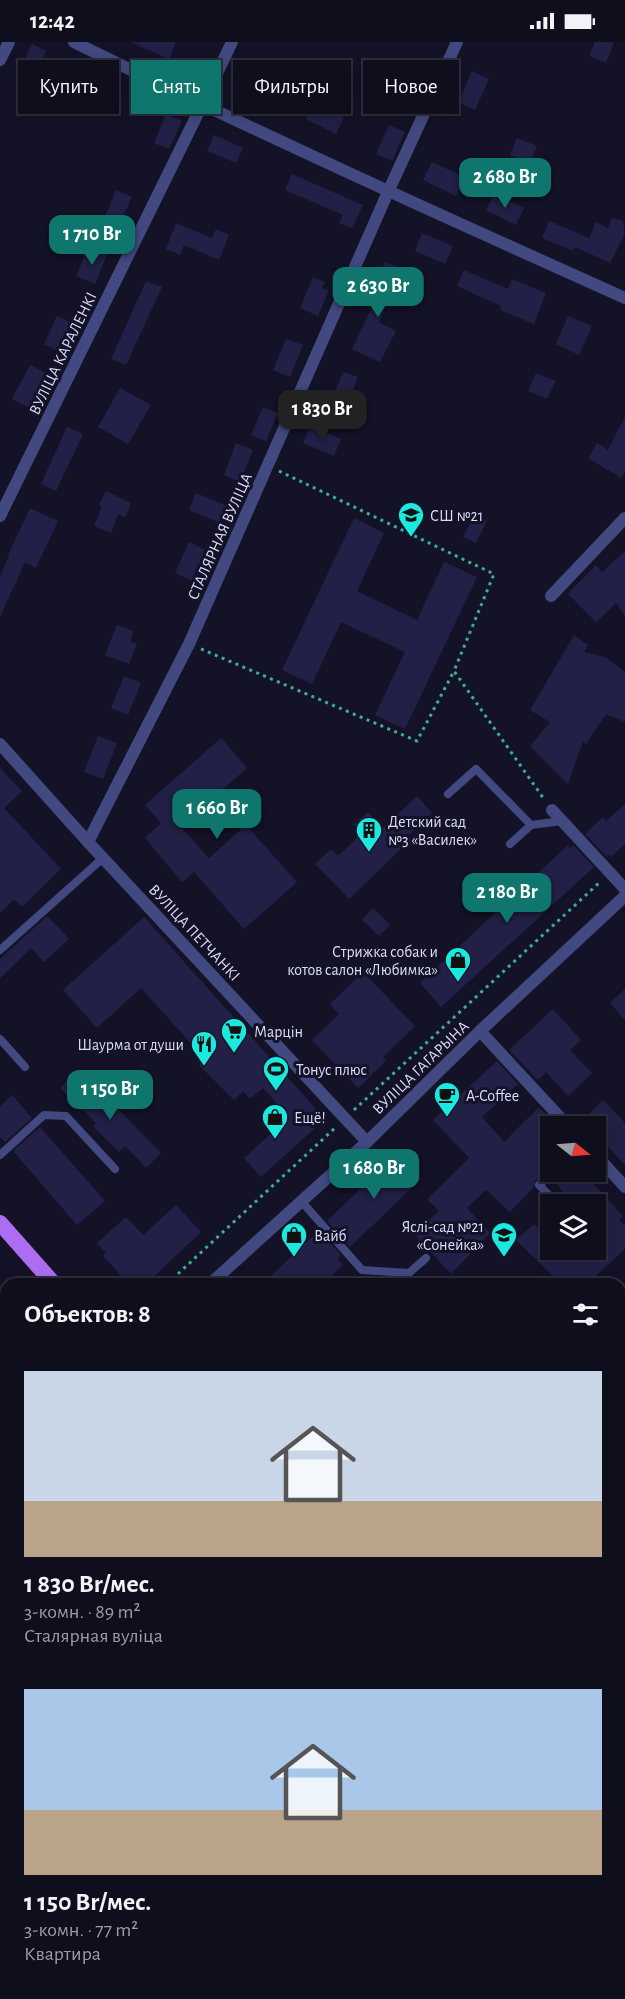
<!DOCTYPE html>
<html lang="ru">
<head>
<meta charset="utf-8">
<style>
  :root { --surface:#0e0e1d; --page:#171726; --text:#f1f3f6; --muted:#9b9ca4; --line:#2e2e3b; --accent:#0f766e }
  body { margin:0; font-family:"Alegreya Sans",sans-serif; background:var(--page); color:var(--text); height:100vh; display:flex; flex-direction:column; font-size:22px; white-space:nowrap }
  * { box-sizing:border-box; margin:0 }
  p { font-size:20px; color:var(--muted) }
  .icon { flex:none; width:33px; height:33px; fill:none; stroke:currentColor; stroke-width:2; stroke-linecap:round; stroke-linejoin:round }
  .map { position:relative; flex:1; overflow:hidden }
  .side { position:absolute; left:0px; top:1236px; width:626px; height:722px; display:flex; flex-direction:column; background:var(--surface); border-radius:18px 18px 0 0; box-shadow:0 3px 15px #0003,0 0 0 2px var(--line) }
  .side>* { flex:none }
  .banner { position:absolute; left:18px; top:18px; width:590px; height:54px; display:flex; gap:12px }
  .needle { width:39px; rotate:107deg }
  .fabs { position:absolute; left:540px; top:1074px; display:grid; gap:12px }
  .fabs a { display:grid; place-items:center; width:66px; height:66px; border-radius:0px; background:var(--surface); box-shadow:0 3px 15px #0003,0 0 0 2px var(--line); font-size:30px }
  .price { position:absolute; translate:-50% -51px; padding:0 14px; border-radius:12px; background:var(--accent); color:#fff; font-size:20px; line-height:39px; filter:drop-shadow(0 2px 3px #0008) }
  .price::after { content:''; position:absolute; left:50%; top:36px; width:18px; height:14px; margin-left:-9px; background:inherit; clip-path:polygon(0 0,100% 0,50% 100%) }
  .price.active { background:#222; color:#fff }
  ul { padding:0; list-style:none }
  li { display:grid; align-content:center; gap:12px; height:318px; padding:0 24px }
  li span { display:grid; place-items:center; height:186px; border-radius:0px; color:#555 }
  li>.icon { margin-inline-start:auto }
  span .icon { width:108px; height:108px; fill:#fffc; stroke-width:1 }
  li b { font-size:26px }
  h2 { display:flex; justify-content:space-between; align-items:center; height:72px; padding:0 24px; font-size:26px }
  .pill { padding:0 21px; border-radius:0px; background:var(--surface); box-shadow:0 3px 15px #0003,0 0 0 2px var(--line); font-size:21px; line-height:54px }
  .pill.active { background:var(--accent); color:#fff }
  .status { display:flex; justify-content:space-between; align-items:center; height:42px; padding:0 30px; background:var(--surface); direction:ltr }
  .status svg { height:16px; fill:currentColor }
  .map>svg:first-child { display:block }
</style>
</head>
<body>
<div class="status"><b>12:42</b><svg viewBox="0 0 49 12"><path d="M0 12V9h3v3zM5 12V6h3v6zM10 12V3h3v9zM15 12V0h3v12zM26 1h20v11H26zM47 4h2v5h-2z"/></svg></div>
<div class="map">
<svg width="625" height="1957" viewBox="0 0 625 1957">
  <rect width="100%" height="100%" fill="#131227"/>
  <g fill="#222046">
    <path d="M130,0H176L169,17Z"/>
    <path d="M595,0H614L606,21L589,14Z"/>
    <path d="M32,2L46,9L32,38L18,31Z"/>
    <path d="M246,21L267,30L254,61L232,51Z"/>
    <path d="M472,29L489,37L475,68L458,60Z"/>
    <path d="M394,30L425,44L418,60L387,47Z"/>
    <path d="M313,61L344,75L336,92L306,77Z"/>
    <path d="M166,72L182,79L169,107L154,101Z"/>
    <path d="M389,83L405,90L392,119L376,112Z"/>
    <path d="M214,93L243,106L236,121L207,109Z"/>
    <path d="M517,96L537,104L529,122L510,113Z"/>
    <path d="M432,120L465,135L456,154L423,138Z"/>
    <path d="M292,132L363,163L352,186L339,181L343,173L285,148Z"/>
    <path d="M116,148L132,155L119,183L104,177Z"/>
    <path d="M494,152L524,166L516,183L486,168Z"/>
    <path d="M612,176L623,179L625,191L610,221L575,205L573,209L542,196L549,179L589,196L596,180L608,186Z"/>
    <path d="M176,181L212,196L216,187L229,193L219,218L184,203L180,213L166,207Z"/>
    <path d="M422,191L453,204L445,222L415,209Z"/>
    <path d="M88,206L107,213L95,242L76,234Z"/>
    <path d="M385,220L401,227L379,280L396,289L380,320L352,307L378,253L371,251Z"/>
    <path d="M464,228L508,247L512,237L546,251L534,282L500,268L501,264L457,244Z"/>
    <path d="M313,235L325,240L322,246L329,248L318,274L300,266Z"/>
    <path d="M146,239L162,245L126,323L111,317Z"/>
    <path d="M57,274L72,281L59,309L44,302Z"/>
    <path d="M568,274L592,284L579,313L556,302Z"/>
    <path d="M286,297L303,303L290,335L273,328Z"/>
    <path d="M30,323L48,332L31,367L12,357Z"/>
    <path d="M343,330L358,335L350,356L335,350Z"/>
    <path d="M536,331L556,339L547,357L528,349Z"/>
    <path d="M120,346L151,363L128,402L98,385Z"/>
    <path d="M263,365L278,371L266,399L251,393Z"/>
    <path d="M625,375V429L621,436L588,416L597,401L608,408Z"/>
    <path d="M310,384L341,397L334,414L303,401Z"/>
    <path d="M67,385L83,392L56,449L41,442Z"/>
    <path d="M236,401L253,408L240,440L224,433Z"/>
    <path d="M106,449L131,461L125,475L118,472L111,491L94,484L102,464L99,463Z"/>
    <path d="M196,451L227,464L220,481L189,468Z"/>
    <path d="M30,466L58,479L36,526L25,520L0,575V534L9,514L8,513Z"/>
    <path d="M474,473L487,479L476,501L463,495Z"/>
    <path d="M354,476L384,491L357,549L417,578L444,520L477,535L405,687L375,673L405,610L341,580L312,642L282,628Z"/>
    <path d="M189,500L205,508L192,539L175,531Z"/>
    <path d="M625,509V574L616,561L596,580L568,552L596,523L602,530Z"/>
    <path d="M117,583L134,589L130,599L137,602L129,622L105,613Z"/>
    <path d="M574,593L588,603L584,610L605,615L625,630V680L606,672L586,702L583,700L568,742L530,704L550,680L530,668Z"/>
    <path d="M124,634L141,641L128,673L111,666Z"/>
    <path d="M98,694L117,701L103,737L84,730Z"/>
    <path d="M221,696L247,726L181,785L209,816L246,783L297,840L244,887L194,830L182,840L145,796L161,781L145,763Z"/>
    <path d="M0,726L22,749L4,766L61,827L22,865L14,857L0,871Z"/>
    <path d="M417,754L432,771L399,802L402,806L349,857L315,822L331,807L338,814L362,791L354,783L368,770L383,786Z"/>
    <path d="M625,762V802L611,815L608,812L606,814L585,792L603,775L606,779Z"/>
    <path d="M568,803L570,806L573,803L594,825L441,965L420,941Z"/>
    <path d="M373,866L390,883L379,894L362,878Z"/>
    <path d="M47,874L69,897L44,920L31,906L0,936V917Z"/>
    <path d="M144,875L325,1077L261,1135L244,1116L289,1075L263,1046L250,1057L243,1049L234,1058L199,1023L205,1017L141,946L97,986L63,948Z"/>
    <path d="M363,930L415,984L383,1015L386,1019L358,1046L312,998L339,972L330,962Z"/>
    <path d="M625,947V978L610,961Z"/>
    <path d="M553,967L581,998L570,1008L592,1031L568,1054L546,1030L538,1038L509,1008Z"/>
    <path d="M497,1019L518,1042L482,1075L504,1100L539,1065L557,1084H550V1125L535,1139L534,1145L510,1170L486,1148L467,1166L490,1191L451,1232L414,1192L439,1169L427,1157L469,1116L433,1078Z"/>
    <path d="M76,1029L112,1065L114,1063L161,1111L146,1126L125,1104L119,1110L93,1084L96,1081L60,1046Z"/>
    <path d="M12,1053L32,1076L5,1100L0,1095V1064Z"/>
    <path d="M603,1058L625,1081V1123L596,1092V1084H576Z"/>
    <path d="M40,1085L105,1159L77,1183L13,1109Z"/>
    <path d="M397,1112L421,1137L350,1205L328,1180L329,1177Z"/>
    <path d="M559,1130H583L623,1174L619,1178L625,1184V1207L587,1242H561L516,1198L534,1182L550,1197V1208H596V1162H574L553,1138Z"/>
    <path d="M176,1163L201,1190L146,1242H129L103,1214L106,1211L97,1201L126,1175L143,1193Z"/>
    <path d="M319,1188L341,1213L337,1217L343,1223L323,1242H280L272,1233Z"/>
  </g>
  <g fill="none" stroke-linecap="round" stroke-linejoin="round">
    <g stroke="#3caf98" stroke-width="3" stroke-dasharray="3 4.5" stroke-linecap="butt">
      <path d="M279,429L494,532L454,629"/>
      <path d="M201,607L417,699L454,629L544,757"/>
      <path d="M354,1068L600,840"/>
      <path d="M167,1242L336,1085"/>
      <path d="M620,1928L625,1935"/>
    </g>
    <g stroke="#424981" stroke-width="8">
      <path d="M448,752L476,727L531,783"/>
      <path d="M510,802L531,783L562,779"/>
      <path d="M0,908L103,816"/>
      <path d="M0,997L25,1025"/>
      <path d="M0,1113L44,1073L66,1074L115,1127"/>
      <path d="M553,1130L539,1143L558,1162"/>
      <path d="M302,1160L362,1228L409,1231L426,1216"/>
      <path d="M620,1256L625,1251"/>
      <path d="M0,1320L6,1314"/>
      <path d="M0,1382L6,1389"/>
      <path d="M0,1528L6,1534"/>
      <path d="M620,1680H625"/>
      <path d="M0,1913L6,1908"/>
      <path d="M182,1952L186,1957"/>
    </g>
    <g stroke="#424981" stroke-width="12">
      <path d="M74,0C256,90 440,173 625,256"/>
      <path d="M0,18L9,0"/>
      <path d="M0,474L202,63L232,0"/>
      <path d="M551,554L625,476"/>
      <path d="M0,702L88,800L367,1100"/>
      <path d="M552,768L625,847"/>
      <path d="M88,800L189,602L388,150L457,0"/>
      <path d="M480,989L568,1084"/>
      <path d="M596,1113L625,1145"/>
      <path d="M620,1364L625,1359"/>
      <path d="M0,1430L6,1425"/>
      <path d="M620,1787L625,1782"/>
    </g>
    <path stroke="#424981" stroke-width="12" d="M210,1242L367,1100L480,989L625,854"/>
    <g stroke="#ad6df1" stroke-width="16">
      <path d="M0,1181L54,1242"/>
      <path d="M620,1875L625,1881"/>
    </g>
  </g>
  <defs>
    <g id="school-pin" transform="scale(1.35)"><path d="M0 17L-7.5 6A9.5 9.5 0 1 1 7.5 6Z" fill="#1ae9e0" stroke="#131227"/><path d="M0-5L7-2L0 1L-7-2ZM-4 1L0 2.5L4 1V4Q0 6-4 4Z" fill="#111"/></g>
    <g id="building-pin" transform="scale(1.35)"><path d="M0 17L-7.5 6A9.5 9.5 0 1 1 7.5 6Z" fill="#1ae9e0" stroke="#131227"/><path d="M-4-6H4V6H1V3H-1V6H-4ZM-2.5-4.3h1.7v1.8h-1.7ZM.8-4.3h1.7v1.8H.8ZM-2.5-1h1.7V.8h-1.7ZM.8-1h1.7V.8H.8Z" fill="#111"/></g>
    <g id="shop-pin" transform="scale(1.35)"><path d="M0 17L-7.5 6A9.5 9.5 0 1 1 7.5 6Z" fill="#1ae9e0" stroke="#131227"/><path d="M-5-2.5h2.3a2.7 3.5 0 0 1 5.4 0H5L5.5 6h-11ZM-1.5-2.5h3a1.5 2.3 0 0 0-3 0Z" fill="#111"/></g>
    <g id="supermarket-pin" transform="scale(1.35)"><path d="M0 17L-7.5 6A9.5 9.5 0 1 1 7.5 6Z" fill="#1ae9e0" stroke="#131227"/><path d="M-6-5.5h2.5l.6 2H6L4.5 2H-2.5L-4.4-4H-6ZM-1.5 3.2a1.3 1.3 0 1 0 .1 0ZM3 3.2a1.3 1.3 0 1 0 .1 0Z" fill="#111"/></g>
    <g id="restaurant-pin" transform="scale(1.35)"><path d="M0 17L-7.5 6A9.5 9.5 0 1 1 7.5 6Z" fill="#1ae9e0" stroke="#131227"/><path d="M-5-6h1v4h1v-4h1v4h1v-4h1v5L-1.5 .5V6h-2V.5L-5-1ZM5-6V6H3V1.5H1.5Q1.5-4 5-6Z" fill="#111"/></g>
    <g id="stadium-pin" transform="scale(1.35)"><path d="M0 17L-7.5 6A9.5 9.5 0 1 1 7.5 6Z" fill="#1ae9e0" stroke="#131227"/><path d="M0-5a6.5 5 0 1 0 0 10a6.5 5 0 1 0 0-10ZM-3.5-1.8h7v3.6h-7Z" fill="#111"/></g>
    <g id="cafe-pin" transform="scale(1.35)"><path d="M0 17L-7.5 6A9.5 9.5 0 1 1 7.5 6Z" fill="#1ae9e0" stroke="#131227"/><path d="M-5.5-4.5H6V0H3Q3 3.5 0 3.5H-2.5Q-5.5 3.5-5.5 0ZM3-3.2v2h1.7v-2ZM-6 4.5H4V6H-6Z" fill="#111"/></g>
  </defs>
  <g fill-rule="evenodd">
    <use href="#school-pin" x="411" y="473"/>
    <use href="#building-pin" x="369" y="788"/>
    <use href="#shop-pin" x="458" y="918"/>
    <use href="#supermarket-pin" x="234" y="989"/>
    <use href="#restaurant-pin" x="204" y="1002"/>
    <use href="#stadium-pin" x="276" y="1027"/>
    <use href="#cafe-pin" x="447" y="1053"/>
    <use href="#shop-pin" x="275" y="1075"/>
    <use href="#shop-pin" x="294" y="1193"/>
    <use href="#school-pin" x="504" y="1193"/>
  </g>
  <g text-anchor="middle" stroke-width="6" stroke-linejoin="round" paint-order="stroke">
    <g font-size="16" fill="#dcddfc" stroke="#131227">
      <text transform="translate(62 311) rotate(-64)" y="6">ВУЛІЦА КАРАЛЕНКІ</text>
      <text transform="translate(219 494) rotate(-66)" y="6">СТАЛЯРНАЯ ВУЛІЦА</text>
      <text transform="translate(195 890) rotate(47)" y="6">ВУЛІЦА ПЕТЧАНКІ</text>
      <text transform="translate(420 1025) rotate(-44)" y="6">ВУЛІЦА ГАГАРЫНА</text>
    </g>
    <g font-size="16" fill="#dcddfc" stroke="#131227" text-anchor="start">
      <text x="430" y="479">СШ №21</text>
      <text x="388" y="785">Детский сад<tspan x="388" dy="18">№3 «Василек»</tspan></text>
      <text x="438" y="915" text-anchor="end">Стрижка собак и<tspan x="438" dy="18">котов салон «Любимка»</tspan></text>
      <text x="254" y="995">Марцін</text>
      <text x="184" y="1008" text-anchor="end">Шаурма от души</text>
      <text x="296" y="1033">Тонус плюс</text>
      <text x="466" y="1059">A-Coffee</text>
      <text x="294" y="1081">Ещё!</text>
      <text x="484" y="1190" text-anchor="end">Яслі-сад №21<tspan x="484" dy="18">«Сонейка»</tspan></text>
      <text x="314" y="1199">Вайб</text>
    </g>
  </g>
</svg>
<div class="fabs">
<a><svg class="needle" viewBox="-14 -14 28 28"><path d="M0-13l5 13h-10z" fill="#e53935"/><path d="M0 13l5-13h-10z" fill="#9b9ca4"/></svg></a>
<a><svg class="icon" aria-label="layers" viewBox="0 0 24 24"><path d="M12 4l9 5-9 5-9-5zM3 14l9 5 9-5"/></svg></a>
</div>
<b class="price" style="left:505px;top:167px">2 680 Br</b>
<b class="price" style="left:92px;top:224px">1 710 Br</b>
<b class="price" style="left:378px;top:276px">2 630 Br</b>
<b class="price active" style="left:322px;top:399px">1 830 Br</b>
<b class="price" style="left:217px;top:798px">1 660 Br</b>
<b class="price" style="left:507px;top:882px">2 180 Br</b>
<b class="price" style="left:110px;top:1079px">1 150 Br</b>
<b class="price" style="left:374px;top:1158px">1 680 Br</b>
<div class="banner">
<a class="pill">Купить</a>
<a class="pill active">Снять</a>
<a class="pill">Фильтры</a>
<a class="pill">Новое</a>
</div>
<section class="side">
<h2>Объектов: 8<svg class="icon" aria-label="filters" viewBox="0 0 24 24"><path d="M4 7h16M4 17h16"/><circle cx="9" cy="7" r="2"/><circle cx="15" cy="17" r="2"/></svg></h2>
<ul>
<li><span style="background:linear-gradient(#c9d6e8 70%,#b9a48a 0)"><svg class="icon" aria-label="home" viewBox="0 0 24 24"><path d="M3 11l9-7 9 7M6 9v11h12V9"/></svg></span><div><b>1 830 Br/мес.</b><p>3-комн. · 89 m²</p><p>Сталярная вуліца</p></div></li>
<li><span style="background:linear-gradient(#a9c7e8 65%,#b9a48a 0)"><svg class="icon" aria-label="home" viewBox="0 0 24 24"><path d="M3 11l9-7 9 7M6 9v11h12V9"/></svg></span><div><b>1 150 Br/мес.</b><p>3-комн. · 77 m²</p><p>Квартира</p></div></li>
</ul>
</section>
</div>
</body>
</html>
